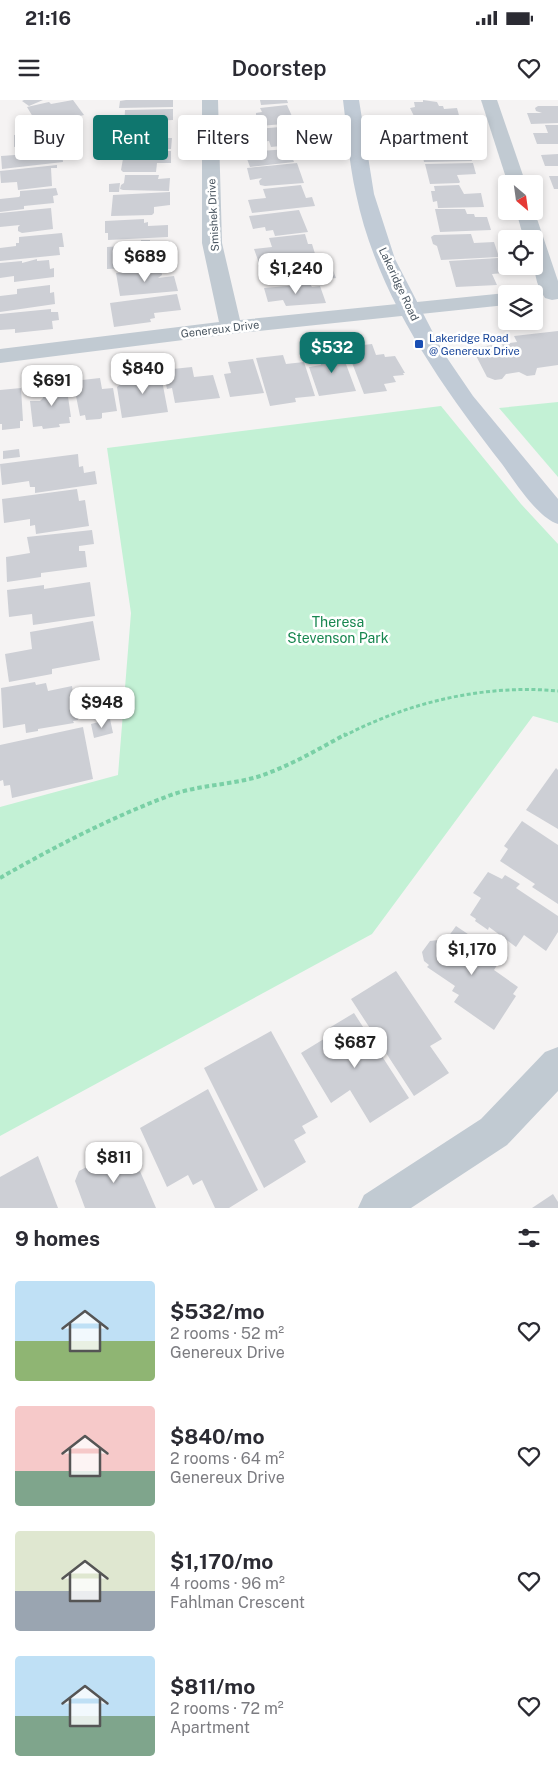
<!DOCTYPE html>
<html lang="en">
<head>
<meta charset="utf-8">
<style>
  :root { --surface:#fff; --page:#f7f7f7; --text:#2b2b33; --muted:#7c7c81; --accent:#0f766e }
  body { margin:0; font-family:"Public Sans",sans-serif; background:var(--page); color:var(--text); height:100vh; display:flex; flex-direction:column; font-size:19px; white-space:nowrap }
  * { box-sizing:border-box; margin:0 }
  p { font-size:16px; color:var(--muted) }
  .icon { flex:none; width:28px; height:28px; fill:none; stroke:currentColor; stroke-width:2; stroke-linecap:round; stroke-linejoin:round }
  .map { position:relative; height:1108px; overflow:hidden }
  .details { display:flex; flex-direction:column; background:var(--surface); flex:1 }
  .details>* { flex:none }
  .hud { position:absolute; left:15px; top:15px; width:529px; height:45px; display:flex; gap:10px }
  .needle { width:32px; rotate:151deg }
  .buttons { position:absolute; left:498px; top:75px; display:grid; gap:10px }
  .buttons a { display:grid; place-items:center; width:45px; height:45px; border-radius:5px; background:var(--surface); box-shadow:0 2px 8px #0003; font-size:25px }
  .price { position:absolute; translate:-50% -42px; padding:0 11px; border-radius:10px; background:#fff; color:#222; font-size:16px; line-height:32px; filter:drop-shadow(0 1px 2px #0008) }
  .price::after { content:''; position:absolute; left:50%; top:30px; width:15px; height:11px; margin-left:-8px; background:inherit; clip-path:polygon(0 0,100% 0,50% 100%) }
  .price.on { background:var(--accent); color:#fff }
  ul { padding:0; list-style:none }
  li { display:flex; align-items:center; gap:15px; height:125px; padding:0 15px }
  li span { display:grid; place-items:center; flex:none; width:140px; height:100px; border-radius:5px; color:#555 }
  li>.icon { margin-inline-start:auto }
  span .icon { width:60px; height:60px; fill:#fffc; stroke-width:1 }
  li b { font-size:21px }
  h2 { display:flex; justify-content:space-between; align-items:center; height:60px; padding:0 15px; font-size:21px }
  .chip { padding:0 18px; border-radius:5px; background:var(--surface); box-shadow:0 2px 8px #0003; font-size:18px; line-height:45px }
  .chip.on { background:var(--accent); color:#fff }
  .status { display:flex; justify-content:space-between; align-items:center; height:35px; padding:0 25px; background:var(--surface); direction:ltr }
  .status svg { height:14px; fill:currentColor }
  header { display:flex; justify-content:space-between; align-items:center; height:65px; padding:0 15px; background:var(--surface); font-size:22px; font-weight:600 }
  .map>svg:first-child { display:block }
</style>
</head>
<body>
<div class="status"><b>21:16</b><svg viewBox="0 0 49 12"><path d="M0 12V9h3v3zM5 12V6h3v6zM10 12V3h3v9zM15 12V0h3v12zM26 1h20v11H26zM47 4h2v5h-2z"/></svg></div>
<header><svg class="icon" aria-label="menu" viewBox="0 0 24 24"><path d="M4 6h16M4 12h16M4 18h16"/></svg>Doorstep<svg class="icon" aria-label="heart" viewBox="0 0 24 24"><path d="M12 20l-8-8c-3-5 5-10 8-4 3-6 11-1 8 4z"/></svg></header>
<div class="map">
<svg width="558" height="1108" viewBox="0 0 558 1108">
  <rect width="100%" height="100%" fill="#f5f3f3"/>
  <g fill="#c3f1d5">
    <path d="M558,302V377L499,308Z"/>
    <path d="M441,306L521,404L558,444V623L533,616L372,834L0,1036V707L118,675L131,513L107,348Z"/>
  </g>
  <g fill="#cdcfd5">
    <path d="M24,0H43L29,6L22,1Z"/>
    <path d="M73,0L84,15L43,24L38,17L44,16L43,15L33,17L27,7L49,2L51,4Z"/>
    <path d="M126,0H173V7L119,8L120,1Z"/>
    <path d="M260,0H287L288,3L261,5Z"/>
    <path d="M423,0L437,2L439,6H443L444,9L457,8L460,19L416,20L410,8L415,7L414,2H423Z"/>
    <path d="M287,5L295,23L249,27L245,17L256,16V13L262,12L260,8Z"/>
    <path d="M538,6H558V23L531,24L527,13H542L536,11L535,8Z"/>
    <path d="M173,9V20L151,21L150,28H124L125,10Z"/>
    <path d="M415,22H443L444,29L463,28L466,39L420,40Z"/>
    <path d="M66,23L68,40L14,47V35L32,33L31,26Z"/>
    <path d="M545,25H558V44H537L533,33H548Z"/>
    <path d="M292,26L299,44L271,47L269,41L249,43L245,30Z"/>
    <path d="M154,30V35H160V38H172L171,49L122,50L124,31Z"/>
    <path d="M448,41L449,46H456L457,49H468L472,61L424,62L421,48L412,49L411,43Z"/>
    <path d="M56,44L58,54H62L63,62L2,69L1,56L15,55V48Z"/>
    <path d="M289,49L294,62L250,67L246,56L261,54L260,51Z"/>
    <path d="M142,51H171V63H157L156,72H123L121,70L124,53H142Z"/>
    <path d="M558,54V66H545L541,55Z"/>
    <path d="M297,63L304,83L265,86L260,85L259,81L262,78L250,80L247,68Z"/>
    <path d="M473,63L476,74L457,75L460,82L459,83L430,84L425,64Z"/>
    <path d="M57,65V68H51L52,86L18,90L17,82L1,83L0,71Z"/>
    <path d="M125,75H159L158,79L170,78L169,91L123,90L120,89L121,85L124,83Z"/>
    <path d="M549,76H558V89H554Z"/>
    <path d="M120,83L119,92H109V84Z"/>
    <path d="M301,85L306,98L312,97L315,106L252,113L248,100L266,98L263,89Z"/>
    <path d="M459,85L464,94L481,93L484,107L438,108L437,101L433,102L431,91H435L434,86Z"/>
    <path d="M56,88L58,95L53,96L54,103L24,106V109L0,112V99L19,97L20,96V91Z"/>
    <path d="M170,92V105L154,107V113L152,115L111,116L113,95Z"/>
    <path d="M51,108L53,129L22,133L18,131V127L20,125L0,127V113Z"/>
    <path d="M435,109H465L467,114H474L475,117H487L491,130L440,132Z"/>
    <path d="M299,110L308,132L275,136L273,130L266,131L265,127L253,129L249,116Z"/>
    <path d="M144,119V123L148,122V126L168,125V137L108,140V133H105V121Z"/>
    <path d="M62,133L64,147H59L60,155L0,161V148L16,146V143H19V137Z"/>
    <path d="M305,134L308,144H312L316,157L259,163L254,149L272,147L269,138Z"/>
    <path d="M471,134L474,143L494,142L499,157L441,160L437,146L433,144L431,137L434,135Z"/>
    <path d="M141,140H150V142L170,141L171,155L150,156L152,157L151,167L107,169V147L141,145Z"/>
    <path d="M498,158L504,173L492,174L497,185L456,187L449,161Z"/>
    <path d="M37,159V161L49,160L50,169L54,168V177L14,182V176L0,178V163L22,161V163Z"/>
    <path d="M329,160L336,178L283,184L280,178L263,180L258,165L283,162L284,165Z"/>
    <path d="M156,168L161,170L162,175L158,178L174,176L178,191L120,196L116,173Z"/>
    <path d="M310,184L312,187L320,186L326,203L286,206L283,200L268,202L264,188Z"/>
    <path d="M50,185V193L54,192L55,204L0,212V196L17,194V189Z"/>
    <path d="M177,194L181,210L154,213L155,218L150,219L151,222L114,227L110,203Z"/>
    <path d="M51,209V212H58L59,220L52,221L53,229L15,233V229L0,230V214Z"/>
    <path d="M558,231V265L537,268L535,275L527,276L519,272L506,274L502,279L495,280L487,277L472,248L493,245L494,247L503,246L501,244L517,242L514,236Z"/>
    <path d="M372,244L376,255L384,254L385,257L395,256L405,273H403L404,275L393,276L396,282L384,284L387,291L364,294L346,247Z"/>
    <path d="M340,248L356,291L319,296L309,267L321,265L317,251Z"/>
    <path d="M283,255L286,264L304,262L315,296L295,298L296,302L270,306L256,258Z"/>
    <path d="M253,259L264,293L230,297L224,274L231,273L228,262Z"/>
    <path d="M192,267L194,277L213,275L220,298L175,303L172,288L167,289L163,270Z"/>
    <path d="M160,270L168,312L122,318L117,287L122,283L129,282L136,285L134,273Z"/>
    <path d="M100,278L102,289L113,288L117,311L102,313V318L100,319L86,320L85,315L80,316L73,281Z"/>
    <path d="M66,283L71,317H69L70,323L59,324L60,327L43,329L42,326L33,327L30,301H40L43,298L41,286Z"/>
    <path d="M21,288L23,321H20V328L2,330V324H0V290Z"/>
    <path d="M19,349L20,357L3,359V351Z"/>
    <path d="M78,354L79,367L83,366L84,373L95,371L97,384L35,393V387H30L29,381L2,385L0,364Z"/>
    <path d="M77,389L79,401L85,400L89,426L36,434L35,425L30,426V419L4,423L2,399Z"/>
    <path d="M92,430L94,444L79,446V451H85L87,467L41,473V477L7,482L6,457L30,453L27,437Z"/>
    <path d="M90,482L95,516L33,525L32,514L9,517L7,490L44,485V489Z"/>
    <path d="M93,521L100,560L52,569V574L9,582L5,554L32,549L30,532Z"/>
    <path d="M35,582L36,585L46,583L48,591L72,586L73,593L84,591L87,609L77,610L78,620L73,621L74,623L38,629V631L26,633L25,624L3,628L1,588Z"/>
    <path d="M110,619L113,633L94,638L91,624Z"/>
    <path d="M83,627L93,679L12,698L10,685L4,686L3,680L0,681V645Z"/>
    <path d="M556,668L558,670V729L526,710Z"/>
    <path d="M522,721L558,745V804L532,787L535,784L500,761L508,749L504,746Z"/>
    <path d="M488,772L502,779L505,775L520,784L516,788L558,816V832L546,851L524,835L516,847L489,827L488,830L475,821L476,819L470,815L481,798L473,793Z"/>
    <path d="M456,826L502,857L494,870L518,887L513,894L516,896L494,930L454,902L459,895L452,891L455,886L427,867L429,865L424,861L422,852L430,841L438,840L443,844Z"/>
    <path d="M396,871L442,939L430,946L449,973L414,996L351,899Z"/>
    <path d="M354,913L409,998L370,1023L350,990L331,1003L301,953L332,934L329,928Z"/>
    <path d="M271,931L318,1017L302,1026L306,1033L294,1040L306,1062L264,1088L204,968Z"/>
    <path d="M208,989L258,1090L229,1108H215L202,1080L193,1085L188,1075L167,1087L140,1028Z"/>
    <path d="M129,1046L156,1108H85L75,1081L79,1071L96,1062L100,1063Z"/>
    <path d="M38,1056L58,1108H0V1077Z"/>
    <path d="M553,1094L558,1102V1108H532Z"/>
  </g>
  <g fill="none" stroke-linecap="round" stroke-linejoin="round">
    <path stroke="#7ad0a6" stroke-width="3" stroke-dasharray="4 2.5" stroke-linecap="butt" d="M344,636C409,602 485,584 558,591"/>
    <path stroke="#7ad0a6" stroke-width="4" stroke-dasharray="4.5 3" stroke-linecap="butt" d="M0,778C54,747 112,717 171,695C199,685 229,685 257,677C288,667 317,650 346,634"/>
    <g fill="#c1cad2" fill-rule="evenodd">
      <path d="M202,0H218L222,143L240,220L506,193L510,194H506V205L231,234L0,263V249L219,222L202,143Z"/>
      <path d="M481,0H497L526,84H508Z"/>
      <path d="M534,110L558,181V199L552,200L545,198C532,180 534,159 534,139H524L516,111Z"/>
      <path d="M558,947V991L507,1045L411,1108H358L364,1095L481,1019L545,952Z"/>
    </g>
    <path fill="#c1cbd6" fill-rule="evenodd" d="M343,0H359L374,94L395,159L443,252L473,296L558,399V424C538,418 515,382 502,364C440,284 377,195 356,94C349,63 347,31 343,0Z"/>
  </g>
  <rect fill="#1a4fb4" stroke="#fff" stroke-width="2" x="414" y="239" width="10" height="10" rx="2.5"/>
  <g text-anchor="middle" stroke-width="5" stroke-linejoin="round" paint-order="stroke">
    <g font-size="11" fill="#4a5661" stroke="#fff">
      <text transform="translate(213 115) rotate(-93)" y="4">Smishek Drive</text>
      <text transform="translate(399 184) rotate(65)" y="4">Lakeridge Road</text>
      <text transform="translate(220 229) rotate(-7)" y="4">Genereux Drive</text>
    </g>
    <g font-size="11" fill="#164399" stroke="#fff" text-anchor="start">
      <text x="429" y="242">Lakeridge Road<tspan x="429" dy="13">@ Genereux Drive</tspan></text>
    </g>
    <g font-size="14" fill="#17864f" stroke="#fff">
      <text x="338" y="527">Theresa<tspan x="338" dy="16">Stevenson Park</tspan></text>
    </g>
  </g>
</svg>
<div class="buttons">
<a><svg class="needle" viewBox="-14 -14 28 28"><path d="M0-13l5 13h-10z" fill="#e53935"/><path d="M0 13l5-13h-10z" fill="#7c7c81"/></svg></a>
<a><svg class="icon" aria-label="locate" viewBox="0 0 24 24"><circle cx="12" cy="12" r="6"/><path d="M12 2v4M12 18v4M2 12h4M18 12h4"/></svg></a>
<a><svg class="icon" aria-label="layers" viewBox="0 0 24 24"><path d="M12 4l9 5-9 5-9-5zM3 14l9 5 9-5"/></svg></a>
</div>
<b class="price" style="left:145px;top:183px">$689</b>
<b class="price" style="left:296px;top:195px">$1,240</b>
<b class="price on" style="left:332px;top:274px">$532</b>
<b class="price" style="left:143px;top:295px">$840</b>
<b class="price" style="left:52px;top:307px">$691</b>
<b class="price" style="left:102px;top:629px">$948</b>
<b class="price" style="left:472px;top:876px">$1,170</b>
<b class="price" style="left:355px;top:969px">$687</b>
<b class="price" style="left:114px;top:1084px">$811</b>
<div class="hud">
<a class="chip">Buy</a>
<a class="chip on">Rent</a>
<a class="chip">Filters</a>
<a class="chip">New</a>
<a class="chip">Apartment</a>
</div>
</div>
<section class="details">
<h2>9 homes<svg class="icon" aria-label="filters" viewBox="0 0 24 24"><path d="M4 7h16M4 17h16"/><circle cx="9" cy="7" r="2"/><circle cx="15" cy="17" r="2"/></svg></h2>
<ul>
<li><span style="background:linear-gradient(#bfe0f5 60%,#8fb573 0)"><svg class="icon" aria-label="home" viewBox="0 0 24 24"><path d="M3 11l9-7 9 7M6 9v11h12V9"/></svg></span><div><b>$532/mo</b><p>2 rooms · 52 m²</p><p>Genereux Drive</p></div><svg class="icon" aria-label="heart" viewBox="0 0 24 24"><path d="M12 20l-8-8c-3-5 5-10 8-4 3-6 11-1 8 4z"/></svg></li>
<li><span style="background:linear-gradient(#f6c9c9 65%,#7fa58c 0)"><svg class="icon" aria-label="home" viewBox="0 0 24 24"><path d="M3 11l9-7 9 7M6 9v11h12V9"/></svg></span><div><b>$840/mo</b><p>2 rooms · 64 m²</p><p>Genereux Drive</p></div><svg class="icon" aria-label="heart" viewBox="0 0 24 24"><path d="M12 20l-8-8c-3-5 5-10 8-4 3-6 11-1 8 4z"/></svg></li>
<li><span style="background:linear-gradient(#dfe7d0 60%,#9aa5b1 0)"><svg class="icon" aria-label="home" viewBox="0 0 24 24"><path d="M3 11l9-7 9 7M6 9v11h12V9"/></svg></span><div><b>$1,170/mo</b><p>4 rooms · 96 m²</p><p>Fahlman Crescent</p></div><svg class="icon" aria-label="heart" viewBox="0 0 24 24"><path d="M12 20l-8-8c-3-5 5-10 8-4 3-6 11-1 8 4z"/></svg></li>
<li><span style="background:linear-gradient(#bfe0f5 60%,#7fa58c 0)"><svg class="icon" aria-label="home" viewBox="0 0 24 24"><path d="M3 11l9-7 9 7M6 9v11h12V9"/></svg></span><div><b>$811/mo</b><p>2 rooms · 72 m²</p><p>Apartment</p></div><svg class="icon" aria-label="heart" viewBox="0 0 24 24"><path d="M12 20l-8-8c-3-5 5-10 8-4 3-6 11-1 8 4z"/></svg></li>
</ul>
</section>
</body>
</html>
